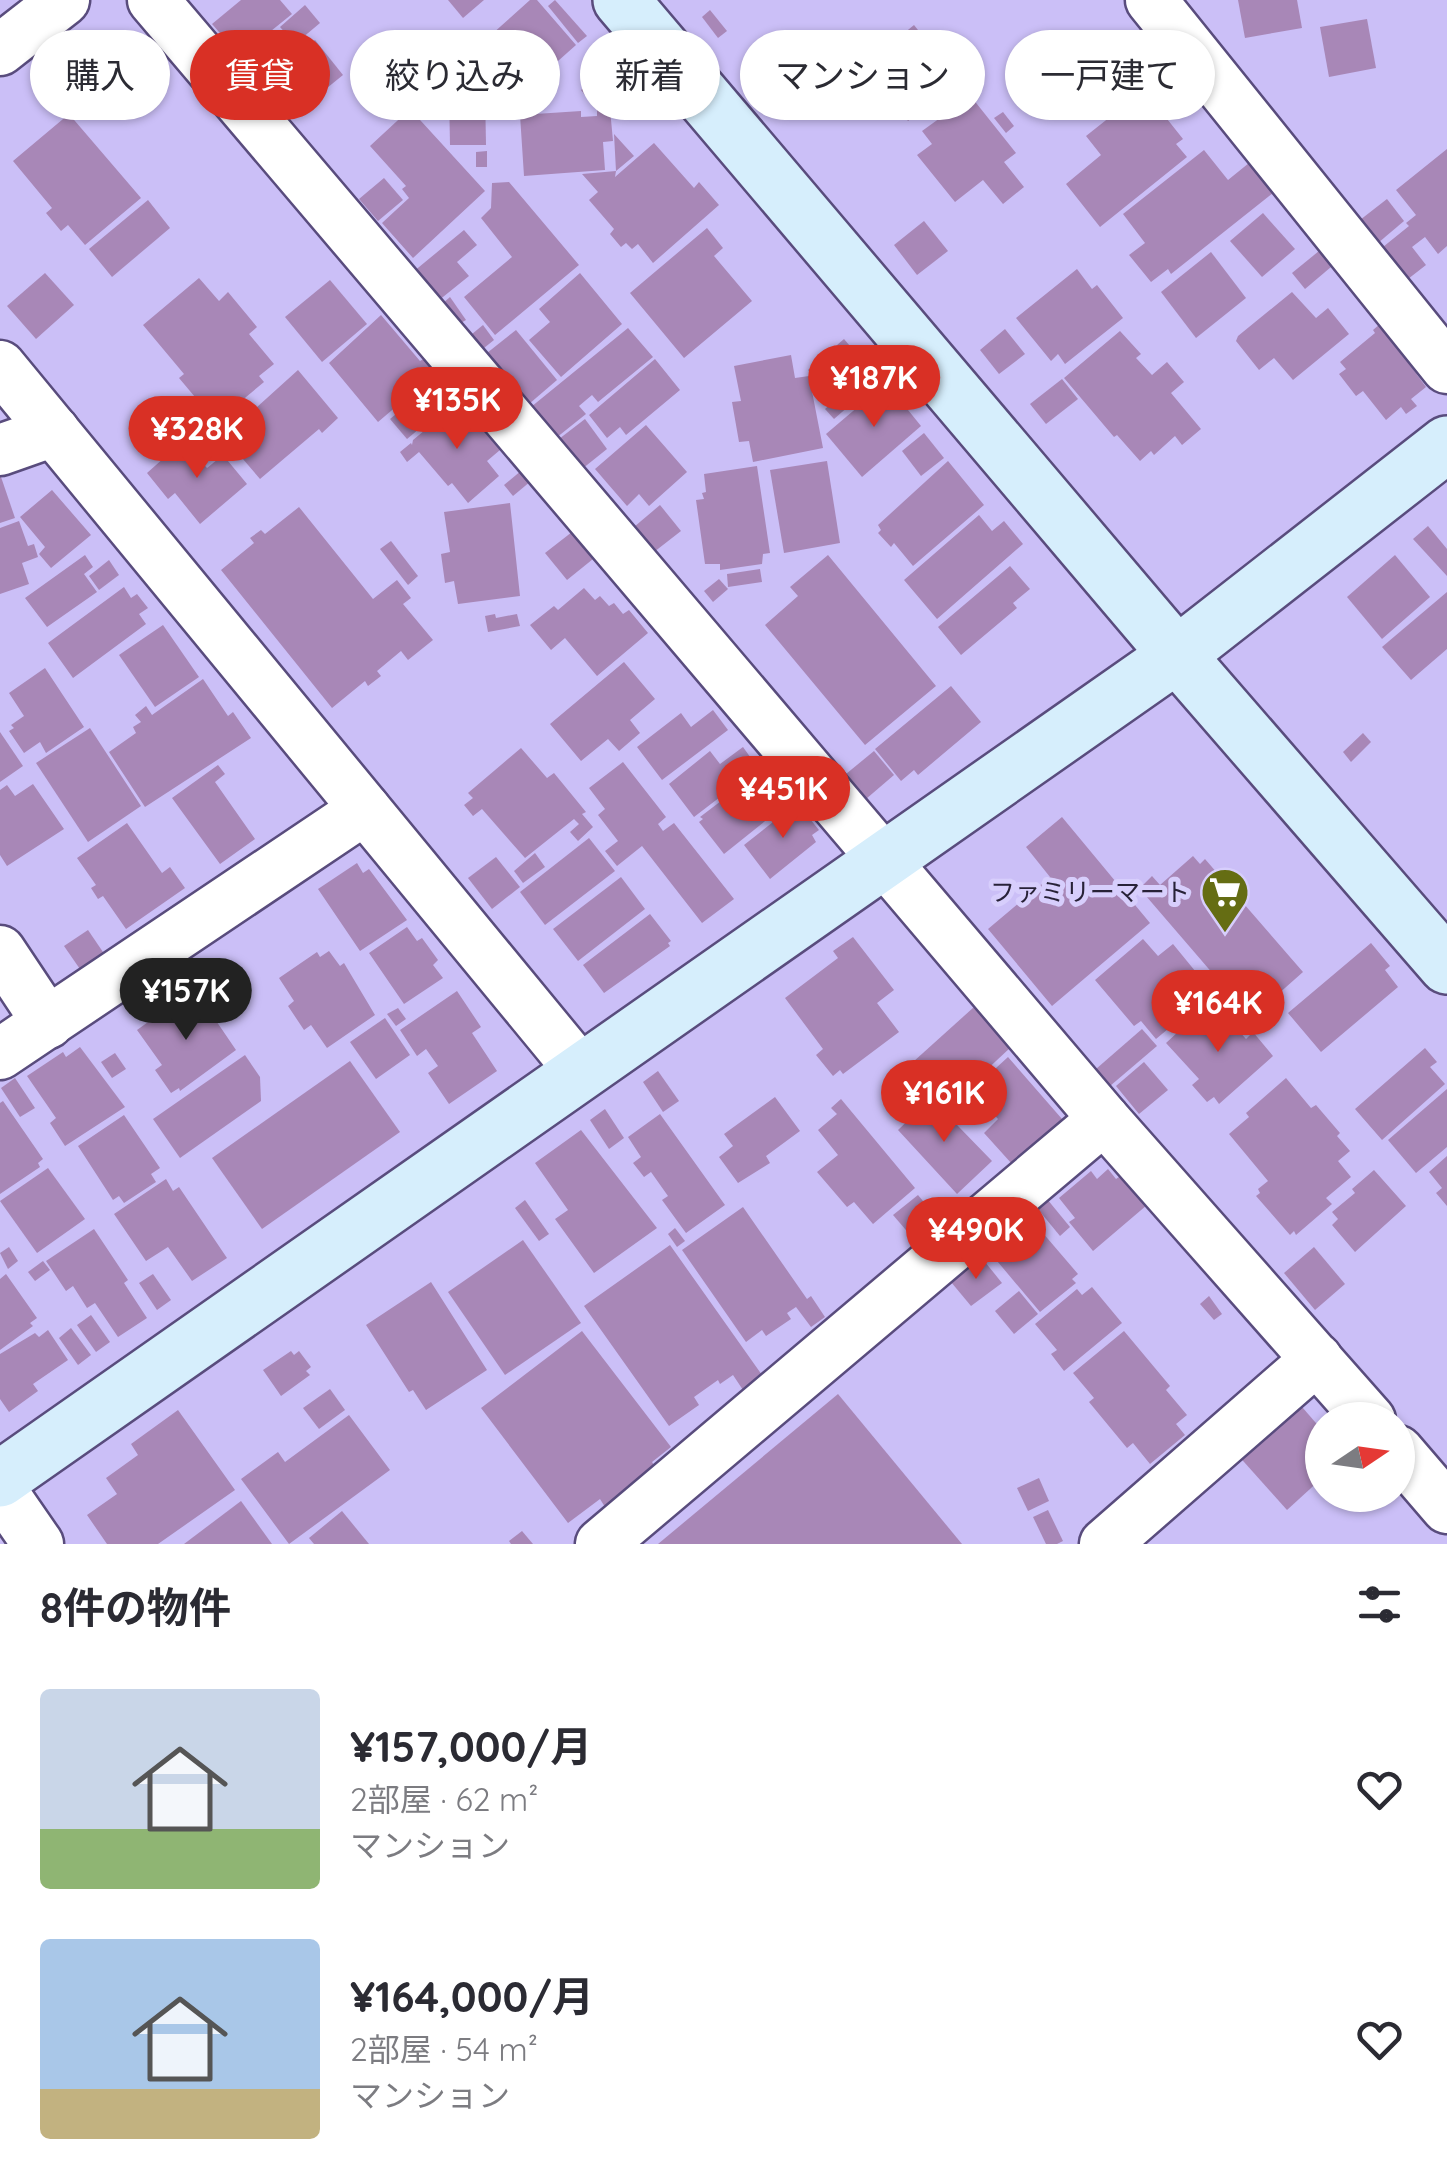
<!DOCTYPE html>
<html lang="ja">
<head>
<meta charset="utf-8">
<style>
  :root { --surface:#fff; --page:#f2f2f3; --text:#2b2b33; --muted:#7c7c81; --accent:#d93025 }
  body { margin:0; font-family:Quicksand,"Noto Sans JP",sans-serif; background:var(--page); color:var(--text); height:100vh; display:flex; flex-direction:column; font-size:38px; white-space:nowrap }
  * { box-sizing:border-box; margin:0 }
  p { font-size:32px; color:var(--muted) }
  .icon { flex:none; width:55px; height:55px; fill:none; stroke:currentColor; stroke-width:2; stroke-linecap:round; stroke-linejoin:round }
  .map { position:relative; height:1544px; overflow:hidden }
  .panel { display:flex; flex-direction:column; background:var(--surface); flex:1 }
  .panel>* { flex:none }
  .guide { position:absolute; left:30px; top:30px; width:1388px; height:90px; display:flex; gap:20px }
  .needle { width:65px; rotate:77deg }
  .tools { position:absolute; left:1305px; top:1402px; display:grid; gap:20px }
  .tools a { display:grid; place-items:center; width:110px; height:110px; border-radius:50%; background:var(--surface); box-shadow:0 2px 8px #0004; font-size:50px }
  .price { position:absolute; translate:-50% -85px; padding:0 22px; border-radius:35px; background:var(--accent); color:#fff; font-size:32px; line-height:65px; filter:drop-shadow(0 2px 5px #0008) }
  .price::after { content:''; position:absolute; left:50%; top:60px; width:30px; height:22px; margin-left:-15px; background:inherit; clip-path:polygon(0 0,100% 0,50% 100%) }
  .price.active { background:#222; color:#fff }
  ul { padding:0; list-style:none }
  li { display:flex; align-items:center; gap:30px; height:250px; padding:0 40px }
  li span { display:grid; place-items:center; flex:none; width:280px; height:200px; border-radius:10px; color:#555 }
  li>.icon { margin-inline-start:auto }
  span .icon { width:120px; height:120px; fill:#fffc; stroke-width:1 }
  li b { font-size:42px }
  h2 { display:flex; justify-content:space-between; align-items:center; height:120px; padding:0 40px; font-size:42px }
  .tag { padding:0 35px; border-radius:45px; background:var(--surface); box-shadow:0 2px 8px #0004; font-size:35px; line-height:90px }
  .tag.active { background:var(--accent); color:#fff }
  .map>svg:first-child { display:block }
</style>
</head>
<body>
<div class="map">
<svg width="1447" height="1544" viewBox="0 0 1447 1544">
  <rect width="100%" height="100%" fill="#cbbff7"/>
  <g fill="#a887b7">
    <path d="M241,0H280L292,14L240,56L212,24Z"/>
    <path d="M448,0H484L463,18Z"/>
    <path d="M530,0H537L576,45L522,93L502,71L494,76L473,51Z"/>
    <path d="M555,0L587,36L578,43L548,6Z"/>
    <path d="M1238,0H1297L1302,28L1245,38Z"/>
    <path d="M305,5L320,23L295,44L280,27Z"/>
    <path d="M710,10L727,31L718,38L702,17Z"/>
    <path d="M1367,19L1376,68L1329,77L1320,27Z"/>
    <path d="M914,25L1016,153L1004,162L1024,187L1003,204L983,180L955,202L917,155L932,144L922,131L940,118L929,104L908,121L864,66Z"/>
    <path d="M315,40L343,75L290,118L262,83Z"/>
    <path d="M954,52L973,75L963,83L944,60Z"/>
    <path d="M613,65L627,83L595,108L581,90Z"/>
    <path d="M1172,68L1194,96L1168,116L1146,89Z"/>
    <path d="M1144,90L1183,139L1176,144L1187,157L1100,227L1066,184L1101,155L1086,136Z"/>
    <path d="M485,91L486,145H450L449,92Z"/>
    <path d="M410,109L485,191L413,258L382,223L409,198L402,189L406,186L370,146Z"/>
    <path d="M610,109L613,141L603,142L605,170L524,176L520,115L581,111V117L597,116V110Z"/>
    <path d="M1003,112L1014,126L1006,133L994,118Z"/>
    <path d="M69,114L141,198L85,245L68,225L61,231L46,213L52,208L13,161Z"/>
    <path d="M614,134L634,156L616,171L615,177L654,143L694,188L699,182L719,205L653,263L638,244L632,249L626,243L621,247L610,234L614,229L589,200L598,192L582,174L616,171Z"/>
    <path d="M1447,149V246L1438,254L1425,237L1412,247L1426,265L1408,279L1383,247L1409,226L1406,223L1416,215L1396,190Z"/>
    <path d="M1204,150L1228,180L1249,163L1273,193L1171,274L1168,269L1151,282L1129,255L1145,243L1123,214Z"/>
    <path d="M487,151V167H476V152Z"/>
    <path d="M384,178L403,200L378,221L359,199Z"/>
    <path d="M509,182L579,265L495,335L464,297L512,257L481,218L491,208L492,183Z"/>
    <path d="M1387,199L1404,221L1378,243L1360,220Z"/>
    <path d="M148,200L170,228L112,277L89,249Z"/>
    <path d="M1263,213L1295,249L1262,277L1230,241Z"/>
    <path d="M924,221L948,251L917,275L894,245Z"/>
    <path d="M707,228L723,248L714,256L752,301L684,358L630,293Z"/>
    <path d="M464,230L477,245L457,262L469,276L438,301L413,272Z"/>
    <path d="M1319,251L1331,267L1305,289L1292,273Z"/>
    <path d="M1211,252L1246,298L1196,338L1161,292Z"/>
    <path d="M1077,269L1092,289L1097,285L1123,318L1065,364L1058,354L1051,361L1016,318Z"/>
    <path d="M45,273L74,305L36,339L7,306Z"/>
    <path d="M580,273L622,324L561,377L529,340L550,322L539,309Z"/>
    <path d="M199,278L219,301L228,292L257,327L249,334L274,364L259,376L264,382L216,422L179,378L184,374L143,325Z"/>
    <path d="M330,280L367,324L322,362L285,317Z"/>
    <path d="M1292,292L1316,318L1328,308L1349,334L1293,380L1274,358L1259,370L1236,341L1238,336Z"/>
    <path d="M450,297L466,320L459,324L442,304Z"/>
    <path d="M381,315L420,361L427,357L440,373L433,379L431,377L378,422L329,363Z"/>
    <path d="M1380,324L1426,387L1411,399L1417,406L1406,414L1401,407L1386,420L1363,391L1356,396L1339,374L1346,369L1340,362L1375,333L1373,330Z"/>
    <path d="M483,325L494,340L484,348L472,334Z"/>
    <path d="M628,328L653,357L598,402L592,395L579,406L586,414L556,438L531,407Z"/>
    <path d="M1005,329L1025,354L999,374L980,350Z"/>
    <path d="M516,330L557,380L529,404L487,353Z"/>
    <path d="M1120,331L1141,354L1136,358L1152,375L1167,362L1184,382L1171,393L1201,429L1182,445L1175,436L1154,455L1151,451L1140,461L1117,435L1114,437L1064,378Z"/>
    <path d="M844,339L866,365L831,396L808,370Z"/>
    <path d="M791,355L795,378L809,376L823,448L753,462L749,441L739,442L732,402L741,401L734,366Z"/>
    <path d="M655,359L680,390L626,435L620,427L607,438L589,415Z"/>
    <path d="M872,369L880,379L834,419L825,409Z"/>
    <path d="M298,370L338,418L322,433L319,429L260,479L224,437Z"/>
    <path d="M438,379L455,399L407,439L390,419Z"/>
    <path d="M1062,379L1078,399L1046,424L1030,404Z"/>
    <path d="M886,383L921,426L862,477L826,434Z"/>
    <path d="M459,402L500,450L487,461L499,476L468,503L452,483L448,486L419,452L407,462L400,452L411,443L412,445L413,440Z"/>
    <path d="M585,419L607,449L582,469L559,439Z"/>
    <path d="M646,425L687,472L649,506L639,494L627,506L595,469Z"/>
    <path d="M924,433L944,458L921,476L902,451Z"/>
    <path d="M183,441L207,468L223,455L247,484L200,524L175,493L168,499L147,473Z"/>
    <path d="M827,461L840,543L784,553L770,470Z"/>
    <path d="M948,461L984,505L913,566L894,543L891,547L878,533L881,530L878,525Z"/>
    <path d="M757,466L770,553L763,554L762,564L720,570V564H705L696,500L704,499L702,493L706,492L704,474Z"/>
    <path d="M522,470L531,481L513,496L504,485Z"/>
    <path d="M0,474L15,518L0,523Z"/>
    <path d="M52,490L91,535L51,568L39,554L45,547L20,517Z"/>
    <path d="M510,503L520,596L458,604L454,581L445,583L441,554L450,552L444,512Z"/>
    <path d="M660,505L681,531L654,552L634,527Z"/>
    <path d="M299,507L373,599L397,580L411,598L403,604L433,640L408,660L401,651L377,671L381,676L368,686L365,681L332,708L221,570L254,543L250,538L261,530L265,534Z"/>
    <path d="M979,515L992,531L1004,521L1023,544L937,619L904,580Z"/>
    <path d="M19,521L28,546L34,544L38,557L22,563L29,584L0,594V528Z"/>
    <path d="M1428,526L1447,549V576L1413,539Z"/>
    <path d="M572,532L593,559L567,580L545,553Z"/>
    <path d="M391,541L418,576L408,585L380,549Z"/>
    <path d="M85,555L93,567L84,574L97,592L47,627L25,598Z"/>
    <path d="M828,555L936,686L865,745L765,625L798,596L790,587Z"/>
    <path d="M1395,555L1430,597L1382,639L1347,597Z"/>
    <path d="M109,560L119,575L99,590L89,576Z"/>
    <path d="M1010,566L1030,589L1013,603L1017,608L961,655L938,627Z"/>
    <path d="M760,569L762,582L728,587L727,574Z"/>
    <path d="M719,579L728,589L713,602L704,591Z"/>
    <path d="M124,587L131,598L137,594L148,608L139,614L146,624L73,678L48,643Z"/>
    <path d="M584,588L595,600L600,596L609,606L614,603L623,614L629,610L648,633L597,676L565,638L551,650L530,625L554,606L558,610Z"/>
    <path d="M1447,592V649L1411,680L1382,647Z"/>
    <path d="M495,614L496,618L517,614L520,626L488,632L485,616Z"/>
    <path d="M163,625L199,677L155,707L119,655Z"/>
    <path d="M624,662L655,699L630,720L640,733L619,751L608,739L581,761L550,724Z"/>
    <path d="M45,668L84,727L46,753L40,742L24,753L9,731L14,728L11,725L24,716L9,693Z"/>
    <path d="M203,679L228,716L233,712L251,738L145,807L109,752L136,733L133,727L141,722L135,715L146,706L152,715Z"/>
    <path d="M951,686L981,722L918,775L914,770L901,781L875,749Z"/>
    <path d="M713,710L728,730L662,780L637,747L681,713L691,727Z"/>
    <path d="M90,728L141,806L88,842L36,763Z"/>
    <path d="M0,732L23,766L0,782Z"/>
    <path d="M1363,733L1371,742L1351,762L1343,752Z"/>
    <path d="M743,747L758,768L694,817L669,784L710,751L720,764Z"/>
    <path d="M521,748L547,778L554,773L586,812L582,814L593,827L578,841L570,832L579,824L574,819L525,858L482,809L473,816L464,805L473,798L468,793Z"/>
    <path d="M874,751L894,775L866,799L846,774Z"/>
    <path d="M623,762L666,817L658,824L663,831L674,823L734,899L702,923L642,846L617,866L605,851L618,841L598,815L605,809L589,788Z"/>
    <path d="M218,765L225,774L215,782L255,839L220,864L172,798Z"/>
    <path d="M776,781L790,801L724,854L699,822L703,819L700,817L746,782L757,796Z"/>
    <path d="M33,784L64,829L7,866L0,855V790L7,785L15,796Z"/>
    <path d="M797,803L819,830L812,835L816,842L770,879L744,845Z"/>
    <path d="M1062,817L1150,923L1052,1006L988,929L1050,877L1026,847Z"/>
    <path d="M127,823L162,873L170,867L185,888L126,929L103,896L98,899L91,888L96,885L77,858Z"/>
    <path d="M589,838L615,871L545,925L520,892Z"/>
    <path d="M535,853L545,867L523,883L514,871Z"/>
    <path d="M1193,856L1200,864L1205,859L1303,972L1251,1018L1146,896L1148,894L1142,886L1152,876L1160,885Z"/>
    <path d="M496,857L520,887L492,909L468,878Z"/>
    <path d="M357,863L363,873L369,869L407,920L360,951L318,889Z"/>
    <path d="M621,877L645,909L578,961L553,929Z"/>
    <path d="M650,914L671,941L668,943L670,946L604,993L583,965Z"/>
    <path d="M407,927L417,941L422,938L438,960L433,965L443,978L404,1004L369,953Z"/>
    <path d="M88,930L105,955L82,972L64,946Z"/>
    <path d="M853,937L894,990L877,1003L899,1032L843,1074L840,1070L833,1076L816,1055L823,1049L785,998L838,958L833,951Z"/>
    <path d="M1143,939L1158,956L1173,944L1200,977L1192,985L1204,999L1156,1039L1141,1021L1134,1026L1095,980Z"/>
    <path d="M1371,943L1390,966L1385,970L1398,987L1321,1052L1288,1013Z"/>
    <path d="M329,951L340,966L344,963L375,1015L327,1048L311,1025L304,1030L288,1006L294,1001L279,978L317,952L320,957Z"/>
    <path d="M1206,976L1219,992L1210,999L1197,984Z"/>
    <path d="M457,991L481,1027L472,1033L497,1071L449,1104L428,1073L438,1066L426,1049L417,1056L400,1030Z"/>
    <path d="M193,996L202,1008L206,1006L236,1050L180,1091L179,1088L171,1093L155,1070L162,1065L137,1030L183,997L186,1001Z"/>
    <path d="M1217,1006L1246,1039L1253,1032L1273,1056L1219,1104L1214,1097L1207,1102L1192,1085L1199,1079L1166,1043L1192,1019L1197,1025Z"/>
    <path d="M974,1007L1011,1047L951,1103L913,1062Z"/>
    <path d="M398,1008L406,1019L396,1026L387,1014Z"/>
    <path d="M385,1018L410,1055L376,1079L350,1042Z"/>
    <path d="M1142,1029L1157,1046L1110,1086L1096,1069Z"/>
    <path d="M80,1047L125,1107L65,1146L50,1123L56,1118L27,1076L63,1052L66,1057Z"/>
    <path d="M1425,1048L1437,1062L1430,1067L1445,1084L1382,1140L1355,1109Z"/>
    <path d="M115,1053L126,1069L112,1078L101,1062Z"/>
    <path d="M245,1055L260,1077L261,1101L180,1158L153,1119Z"/>
    <path d="M1008,1057L1062,1119L1012,1164L984,1133L998,1119L972,1090Z"/>
    <path d="M350,1061L400,1132L262,1229L212,1158Z"/>
    <path d="M1144,1062L1168,1090L1139,1114L1116,1086Z"/>
    <path d="M658,1071L679,1101L663,1112L643,1082Z"/>
    <path d="M15,1078L35,1108L20,1117L1,1088Z"/>
    <path d="M1286,1078L1311,1108L1316,1105L1340,1133L1337,1136L1350,1151L1338,1161L1351,1177L1326,1198L1332,1204L1296,1235L1294,1231L1290,1235L1256,1196L1260,1193L1258,1189L1268,1181L1229,1134L1249,1117L1246,1113Z"/>
    <path d="M1447,1089V1147L1416,1173L1388,1140Z"/>
    <path d="M925,1092L992,1161L957,1194L898,1130L922,1107L916,1101Z"/>
    <path d="M967,1096L973,1102L956,1117L950,1111Z"/>
    <path d="M775,1097L800,1131L766,1156L770,1163L738,1183L719,1157L733,1146L724,1134Z"/>
    <path d="M841,1099L915,1188L873,1224L854,1202L847,1207L817,1172L838,1155L818,1130L837,1114L831,1108Z"/>
    <path d="M3,1101L43,1159L38,1163L40,1167L0,1194V1103Z"/>
    <path d="M605,1109L624,1138L609,1149L590,1120Z"/>
    <path d="M660,1114L725,1205L686,1233L662,1200L668,1196L651,1172L644,1177L633,1163L641,1157L628,1137Z"/>
    <path d="M124,1115L160,1168L151,1174L156,1182L124,1203L119,1196L113,1200L78,1146Z"/>
    <path d="M581,1130L657,1228L594,1273L555,1219L568,1210L535,1163Z"/>
    <path d="M1447,1156V1206L1436,1193L1442,1188L1429,1172Z"/>
    <path d="M48,1168L85,1219L37,1253L0,1201Z"/>
    <path d="M1108,1169L1116,1179L1122,1175L1147,1205L1093,1251L1069,1222L1075,1218L1059,1198L1091,1171L1097,1179Z"/>
    <path d="M1374,1170L1406,1206L1355,1252L1332,1225L1338,1219L1332,1212L1355,1193L1352,1189Z"/>
    <path d="M166,1179L173,1191L179,1187L227,1258L192,1281L168,1247L146,1261L114,1214Z"/>
    <path d="M918,1195L942,1224L918,1244L893,1215Z"/>
    <path d="M1047,1199L1070,1227L1060,1236L1037,1208Z"/>
    <path d="M525,1200L549,1234L539,1241L515,1208Z"/>
    <path d="M743,1207L807,1299L811,1296L825,1317L811,1327L796,1307L787,1313L791,1319L766,1336L762,1330L746,1342L682,1250Z"/>
    <path d="M1036,1225L1078,1274L1072,1279L1076,1283L1040,1312L992,1255L1025,1228L1028,1231Z"/>
    <path d="M675,1228L685,1241L677,1247L668,1234Z"/>
    <path d="M94,1229L128,1280L124,1283L147,1318L118,1337L95,1303L87,1308L73,1286L66,1291L46,1261Z"/>
    <path d="M523,1240L581,1323L505,1375L448,1292Z"/>
    <path d="M670,1245L762,1375L743,1390L733,1375L720,1384L718,1380L694,1397L699,1405L669,1426L584,1306Z"/>
    <path d="M9,1247L18,1261L8,1269L0,1253Z"/>
    <path d="M1314,1247L1345,1284L1315,1310L1284,1273Z"/>
    <path d="M981,1257L1002,1283L971,1306L951,1282Z"/>
    <path d="M43,1261L50,1270L35,1281L28,1272Z"/>
    <path d="M6,1274L37,1318L30,1323L33,1326L0,1350V1279Z"/>
    <path d="M153,1274L171,1300L157,1310L139,1283Z"/>
    <path d="M431,1282L487,1370L426,1410L413,1390L409,1392L366,1325Z"/>
    <path d="M1092,1287L1122,1323L1064,1371L1051,1354L1057,1350L1035,1324L1077,1289L1082,1295Z"/>
    <path d="M1019,1291L1038,1314L1014,1334L995,1311Z"/>
    <path d="M1209,1296L1222,1314L1214,1320L1200,1304Z"/>
    <path d="M91,1315L110,1342L96,1352L77,1325Z"/>
    <path d="M71,1328L91,1355L78,1365L59,1338Z"/>
    <path d="M48,1330L68,1360L33,1384L38,1391L9,1412L0,1399V1354L35,1333L39,1337Z"/>
    <path d="M582,1331L671,1447L652,1462L656,1468L605,1507L600,1499L568,1523L481,1408Z"/>
    <path d="M1124,1331L1170,1386L1166,1390L1187,1415L1176,1424L1185,1435L1150,1464L1133,1443L1127,1448L1089,1402L1094,1398L1073,1373Z"/>
    <path d="M291,1351L294,1355L299,1351L311,1367L306,1371L310,1375L281,1396L263,1370Z"/>
    <path d="M330,1389L345,1410L319,1429L303,1408Z"/>
    <path d="M838,1394L962,1544H658Z"/>
    <path d="M1296,1400L1322,1430V1478L1287,1510L1236,1453Z"/>
    <path d="M178,1410L235,1490L158,1544H107L87,1515L117,1494L106,1478L138,1455L131,1444Z"/>
    <path d="M349,1415L390,1470L289,1544L241,1479L278,1452L285,1462Z"/>
    <path d="M1039,1478L1049,1501L1028,1511L1017,1488Z"/>
    <path d="M241,1501L272,1544H184Z"/>
    <path d="M1048,1510L1063,1541L1057,1544H1046L1033,1517Z"/>
    <path d="M342,1511L369,1544H314L309,1538Z"/>
    <path d="M522,1531L533,1544H511L509,1541Z"/>
  </g>
  <g fill="none" stroke-linecap="round" stroke-linejoin="round">
    <g stroke="#594c7d" stroke-width="55">
      <g id="street">
        <path d="M153,0L1104,1119L1370,1420"/>
        <path d="M1151,0L1447,368"/>
        <path d="M0,50L64,0"/>
        <path d="M0,366L580,1070"/>
        <path d="M0,450L54,431"/>
        <path d="M0,951L48,1023"/>
        <path d="M0,1054L365,809"/>
        <path d="M1398,1451L1447,1508"/>
        <path d="M0,1489L38,1544"/>
        <path d="M601,1544L1104,1119"/>
        <path d="M1105,1544L1317,1359"/>
      </g>
    </g>
    <g stroke="#594c7d" stroke-width="60">
      <g id="secondary">
        <path d="M621,0L1177,655L1447,966"/>
        <path d="M0,1479L1177,655L1447,444"/>
      </g>
    </g>
    <use href="#street" stroke="#fff" stroke-width="50"/>
    <use href="#secondary" stroke="#d6eefc" stroke-width="55"/>
  </g>
  <defs>
    <g id="supermarket-pin" transform="scale(2.5)"><path d="M0 17L-7.5 6A9.5 9.5 0 1 1 7.5 6Z" fill="#656d13" stroke="#d7cefc"/><path d="M-6-5.5h2.5l.6 2H6L4.5 2H-2.5L-4.4-4H-6ZM-1.5 3.2a1.3 1.3 0 1 0 .1 0ZM3 3.2a1.3 1.3 0 1 0 .1 0Z" fill="#fff"/></g>
  </defs>
  <g fill-rule="evenodd">
    <use href="#supermarket-pin" x="1225" y="892"/>
  </g>
  <g text-anchor="middle" stroke-width="10" stroke-linejoin="round" paint-order="stroke">
    <g font-size="25" fill="#282238" stroke="#d7cefc" text-anchor="end">
      <text x="1190" y="901">ファミリーマート</text>
    </g>
  </g>
</svg>
<div class="tools">
<a><svg class="needle" viewBox="-14 -14 28 28"><path d="M0-13l5 13h-10z" fill="#e53935"/><path d="M0 13l5-13h-10z" fill="#7c7c81"/></svg></a>
</div>
<b class="price" style="left:874px;top:430px">¥187K</b>
<b class="price" style="left:457px;top:452px">¥135K</b>
<b class="price" style="left:197px;top:481px">¥328K</b>
<b class="price" style="left:783px;top:841px">¥451K</b>
<b class="price active" style="left:186px;top:1043px">¥157K</b>
<b class="price" style="left:1218px;top:1055px">¥164K</b>
<b class="price" style="left:944px;top:1145px">¥161K</b>
<b class="price" style="left:976px;top:1282px">¥490K</b>
<div class="guide">
<a class="tag">購入</a>
<a class="tag active">賃貸</a>
<a class="tag">絞り込み</a>
<a class="tag">新着</a>
<a class="tag">マンション</a>
<a class="tag">一戸建て</a>
</div>
</div>
<section class="panel">
<h2>8件の物件<svg class="icon" aria-label="filters" viewBox="0 0 24 24"><path d="M4 7h16M4 17h16"/><circle cx="9" cy="7" r="2"/><circle cx="15" cy="17" r="2"/></svg></h2>
<ul>
<li><span style="background:linear-gradient(#c9d6e8 70%,#8fb573 0)"><svg class="icon" aria-label="home" viewBox="0 0 24 24"><path d="M3 11l9-7 9 7M6 9v11h12V9"/></svg></span><div><b>¥157,000/月</b><p>2部屋 · 62 m²</p><p>マンション</p></div><svg class="icon" aria-label="heart" viewBox="0 0 24 24"><path d="M12 20l-8-8c-3-5 5-10 8-4 3-6 11-1 8 4z"/></svg></li>
<li><span style="background:linear-gradient(#a9c7e8 75%,#c2b280 0)"><svg class="icon" aria-label="home" viewBox="0 0 24 24"><path d="M3 11l9-7 9 7M6 9v11h12V9"/></svg></span><div><b>¥164,000/月</b><p>2部屋 · 54 m²</p><p>マンション</p></div><svg class="icon" aria-label="heart" viewBox="0 0 24 24"><path d="M12 20l-8-8c-3-5 5-10 8-4 3-6 11-1 8 4z"/></svg></li>
</ul>
</section>
</body>
</html>
